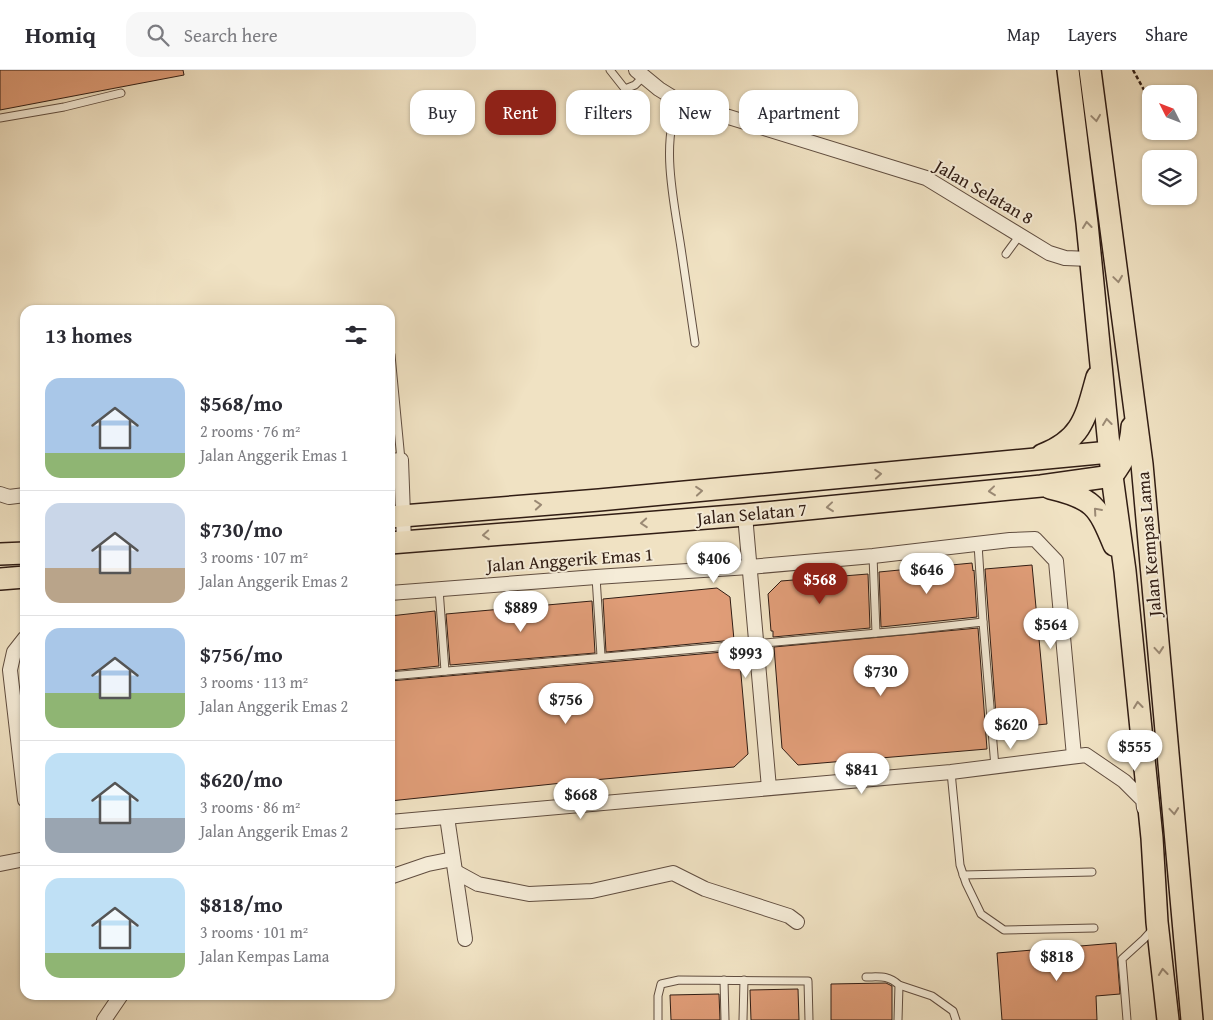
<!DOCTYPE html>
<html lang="en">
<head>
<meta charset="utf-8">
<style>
  :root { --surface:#fff; --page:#f7f7f7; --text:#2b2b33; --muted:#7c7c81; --line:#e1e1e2; --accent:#8f2418 }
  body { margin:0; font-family:"Gentium Book Plus",serif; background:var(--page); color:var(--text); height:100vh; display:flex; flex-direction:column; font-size:19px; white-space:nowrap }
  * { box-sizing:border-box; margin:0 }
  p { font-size:16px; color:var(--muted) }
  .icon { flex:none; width:28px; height:28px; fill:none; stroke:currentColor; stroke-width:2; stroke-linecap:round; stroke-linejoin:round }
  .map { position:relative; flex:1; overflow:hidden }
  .sheet { position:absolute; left:20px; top:235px; width:375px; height:695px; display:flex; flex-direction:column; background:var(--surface); border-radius:15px; box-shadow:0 1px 4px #0004 }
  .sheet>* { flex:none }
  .hud { position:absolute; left:410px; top:20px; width:475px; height:45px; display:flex; gap:10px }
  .needle { width:32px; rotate:312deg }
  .buttons { position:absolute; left:1142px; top:15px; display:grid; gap:10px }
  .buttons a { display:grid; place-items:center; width:55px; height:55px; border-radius:10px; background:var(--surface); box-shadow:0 1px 4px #0004; font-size:25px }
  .price { position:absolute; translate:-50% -42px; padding:0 11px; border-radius:18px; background:#fff; color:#222; font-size:16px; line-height:32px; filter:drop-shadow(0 1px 2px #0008) }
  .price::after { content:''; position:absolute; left:50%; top:30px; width:15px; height:11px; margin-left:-8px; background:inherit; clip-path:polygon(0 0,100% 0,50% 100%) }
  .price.active { background:var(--accent); color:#fff }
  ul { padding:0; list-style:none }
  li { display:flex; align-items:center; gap:15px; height:125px; padding:0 25px }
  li+li { border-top:1px solid var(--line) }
  li span { display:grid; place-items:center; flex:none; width:140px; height:100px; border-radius:15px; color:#555 }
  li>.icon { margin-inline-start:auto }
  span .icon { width:60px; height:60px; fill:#fffc; stroke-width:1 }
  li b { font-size:21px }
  h2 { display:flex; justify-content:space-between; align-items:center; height:60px; padding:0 25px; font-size:21px }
  .pill { padding:0 18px; border-radius:15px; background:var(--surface); box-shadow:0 1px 4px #0004; font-size:18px; line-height:45px }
  .pill.active { background:var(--accent); color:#fff }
  header { display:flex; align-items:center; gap:30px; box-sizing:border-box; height:70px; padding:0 25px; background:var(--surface); border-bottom:1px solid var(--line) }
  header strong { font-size:24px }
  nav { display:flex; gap:28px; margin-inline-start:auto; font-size:18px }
  .search { width:350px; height:45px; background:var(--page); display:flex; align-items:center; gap:12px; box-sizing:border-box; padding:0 18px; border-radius:15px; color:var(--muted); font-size:19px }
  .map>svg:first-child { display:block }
</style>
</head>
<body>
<header>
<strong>Homiq</strong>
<div class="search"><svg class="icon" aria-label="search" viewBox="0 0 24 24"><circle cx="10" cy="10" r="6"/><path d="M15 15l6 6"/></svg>Search here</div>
<nav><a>Map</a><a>Layers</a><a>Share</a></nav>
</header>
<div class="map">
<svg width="1213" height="950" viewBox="0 0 1213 950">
  <rect width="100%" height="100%" fill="#f0e2c3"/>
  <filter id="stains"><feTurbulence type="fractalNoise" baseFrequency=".004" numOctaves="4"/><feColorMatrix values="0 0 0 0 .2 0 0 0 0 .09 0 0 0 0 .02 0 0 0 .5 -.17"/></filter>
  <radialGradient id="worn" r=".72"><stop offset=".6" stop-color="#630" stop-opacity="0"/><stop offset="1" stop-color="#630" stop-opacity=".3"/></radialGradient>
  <g fill="#e09d78" stroke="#311d14">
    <path d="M0,0H183L184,5L0,40Z"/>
    <path d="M972,493L973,501L974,500L977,547L881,557L879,502Z"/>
    <path d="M1032,495L1047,654L997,659L985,499Z"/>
    <path d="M868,504L870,558L773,567V561H771L768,524L781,511Z"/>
    <path d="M717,518L730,527L734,570L606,582L603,529Z"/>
    <path d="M592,531L595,583L450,595L446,544Z"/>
    <path d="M435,541L439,596L390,601V546Z"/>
    <path d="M978,558L987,679L798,695L782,678L774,577Z"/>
    <path d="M735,581L739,582L748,684L734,697L572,712L390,731V611Z"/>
    <path d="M1116,873L1120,924L1096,926L1097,950H1002L997,883Z"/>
    <path d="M886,913L892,916V950H831V914Z"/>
    <path d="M798,919L799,950H751L750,920Z"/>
    <path d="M719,924L720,950H671L670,925Z"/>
  </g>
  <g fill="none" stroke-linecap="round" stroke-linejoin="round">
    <g stroke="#614e40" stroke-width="9">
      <g id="service">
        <path d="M610,0L625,19L635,15L643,7"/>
        <path d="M680,32C659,69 675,137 681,178C686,210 690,241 695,273"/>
        <path d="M0,48L64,37L121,23"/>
        <path d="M1006,184L1020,165"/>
        <path d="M391,285L401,390"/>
        <path d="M978,474L983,552"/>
        <path d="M873,486L876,563"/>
        <path d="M596,507L601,586"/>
        <path d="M439,519L445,601"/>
        <path d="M390,606L911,560L983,552L995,697"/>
        <path d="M951,702L960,795L966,813L981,844L1004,860L1094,858"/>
        <path d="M963,805L1092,802"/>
        <path d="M866,907C880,907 888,905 899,915L898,950"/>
        <path d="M724,910L725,950"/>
        <path d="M899,915L932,926L953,941L956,950"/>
        <path d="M658,950V926L661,914L679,910L808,911L809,950"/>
        <path d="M743,950L744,910"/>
        <path d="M1127,950L1122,889L1144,869L1153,859"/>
      </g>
    </g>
    <g stroke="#614e40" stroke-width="16">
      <g id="minor">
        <path d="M636,0L659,19L680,32L926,108L1049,183L1065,188L1090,189"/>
        <path d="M390,391L401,390L404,472"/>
        <path d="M0,424L9,427L25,425"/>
        <path d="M745,445L769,718"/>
        <path d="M390,523L596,507L749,497L873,486L1010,470L1035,469L1056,491L1074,686"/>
        <path d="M25,568L14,582L10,600L25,730"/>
        <path d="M447,747L465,869"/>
        <path d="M390,752L951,702L1086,685L1124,711L1143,730L1144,738"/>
        <path d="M0,794L25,789"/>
        <path d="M456,802L478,814L529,824L592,821L673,803L705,819L789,846L797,852"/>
        <path d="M390,807L428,794L453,789"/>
        <path d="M104,950L121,925"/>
      </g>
    </g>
    <g stroke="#311d14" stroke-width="24">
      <g id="primary">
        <path d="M1068,0L1087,153L1112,406L1125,501L1152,768L1157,852L1168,950"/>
        <path d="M1090,0L1142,394L1192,950"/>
        <path d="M1042,385C1083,369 1086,346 1097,307"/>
        <path d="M1050,418C1093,428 1098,436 1114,475"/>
        <path d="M390,447L599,430L1110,382L1121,390"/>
        <path d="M390,473L745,445L1041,416L1112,406C1124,390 1131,377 1132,357"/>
        <path d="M0,484L25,483"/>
        <path d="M0,509L25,507"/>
      </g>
    </g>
    <path stroke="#311d14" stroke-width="2.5" stroke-dasharray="4 2.5" stroke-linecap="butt" d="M1133,0L1144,20"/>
    <use href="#service" stroke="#f5ecd8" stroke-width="7"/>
    <use href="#minor" stroke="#f5ecd8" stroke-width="14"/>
    <use href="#primary" stroke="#f0e2c3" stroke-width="21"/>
  </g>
  <defs><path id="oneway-chevron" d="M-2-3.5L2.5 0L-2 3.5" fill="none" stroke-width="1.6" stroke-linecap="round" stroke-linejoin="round" transform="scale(1.25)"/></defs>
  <g stroke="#9a8974">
    <use href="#oneway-chevron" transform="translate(1096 48) rotate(82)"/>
    <use href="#oneway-chevron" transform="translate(1087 155) rotate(-96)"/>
    <use href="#oneway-chevron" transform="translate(1118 209) rotate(82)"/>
    <use href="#oneway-chevron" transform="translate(1107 352) rotate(-97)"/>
    <use href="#oneway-chevron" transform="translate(878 404) rotate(-5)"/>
    <use href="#oneway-chevron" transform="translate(699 421) rotate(-5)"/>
    <use href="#oneway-chevron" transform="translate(992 421) rotate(174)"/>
    <use href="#oneway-chevron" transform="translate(538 435) rotate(-5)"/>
    <use href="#oneway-chevron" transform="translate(830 437) rotate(174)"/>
    <use href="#oneway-chevron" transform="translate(1097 441) rotate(-131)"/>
    <use href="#oneway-chevron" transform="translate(644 453) rotate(176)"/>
    <use href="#oneway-chevron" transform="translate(486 465) rotate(176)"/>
    <use href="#oneway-chevron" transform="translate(1159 580) rotate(85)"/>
    <use href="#oneway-chevron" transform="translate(1138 635) rotate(-96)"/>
    <use href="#oneway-chevron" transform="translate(1174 741) rotate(85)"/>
    <use href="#oneway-chevron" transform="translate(1163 902) rotate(-96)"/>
  </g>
  <g text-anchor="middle" stroke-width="4" stroke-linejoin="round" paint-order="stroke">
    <g font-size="18" fill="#311d14" stroke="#f5ecd8">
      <text transform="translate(984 122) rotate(30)" y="6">Jalan Selatan 8</text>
      <text transform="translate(752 444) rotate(-5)" y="6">Jalan Selatan 7</text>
      <text transform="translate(1149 474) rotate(-95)" y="6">Jalan Kempas Lama</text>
      <text transform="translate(570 490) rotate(-4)" y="6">Jalan Anggerik Emas 1</text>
    </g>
  </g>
  <rect width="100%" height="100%" filter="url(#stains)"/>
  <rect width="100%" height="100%" fill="url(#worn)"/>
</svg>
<div class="buttons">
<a><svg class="needle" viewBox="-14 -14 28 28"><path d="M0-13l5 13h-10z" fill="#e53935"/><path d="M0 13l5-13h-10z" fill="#7c7c81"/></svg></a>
<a><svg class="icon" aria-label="layers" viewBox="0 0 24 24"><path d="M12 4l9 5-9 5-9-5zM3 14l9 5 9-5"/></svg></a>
</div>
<b class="price" style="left:714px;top:514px">$406</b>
<b class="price" style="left:927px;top:525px">$646</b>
<b class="price active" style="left:820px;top:535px">$568</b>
<b class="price" style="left:521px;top:563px">$889</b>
<b class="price" style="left:1051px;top:580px">$564</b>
<b class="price" style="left:746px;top:609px">$993</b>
<b class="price" style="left:881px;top:627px">$730</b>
<b class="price" style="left:566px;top:655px">$756</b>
<b class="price" style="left:1011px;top:680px">$620</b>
<b class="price" style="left:1135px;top:702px">$555</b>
<b class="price" style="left:862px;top:725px">$841</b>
<b class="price" style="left:581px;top:750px">$668</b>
<b class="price" style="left:1057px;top:912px">$818</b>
<div class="hud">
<a class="pill">Buy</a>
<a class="pill active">Rent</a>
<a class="pill">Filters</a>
<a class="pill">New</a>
<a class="pill">Apartment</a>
</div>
<section class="sheet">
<h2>13 homes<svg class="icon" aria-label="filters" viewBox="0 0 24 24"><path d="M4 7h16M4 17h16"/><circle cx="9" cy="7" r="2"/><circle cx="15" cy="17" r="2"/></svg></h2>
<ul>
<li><span style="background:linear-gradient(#a9c7e8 75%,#8fb573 0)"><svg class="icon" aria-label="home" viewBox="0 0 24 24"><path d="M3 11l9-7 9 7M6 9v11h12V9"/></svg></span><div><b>$568/mo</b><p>2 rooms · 76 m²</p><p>Jalan Anggerik Emas 1</p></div></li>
<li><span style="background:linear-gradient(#c9d6e8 65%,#b9a48a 0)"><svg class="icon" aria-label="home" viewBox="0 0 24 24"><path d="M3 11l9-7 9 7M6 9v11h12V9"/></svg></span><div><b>$730/mo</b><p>3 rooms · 107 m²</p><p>Jalan Anggerik Emas 2</p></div></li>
<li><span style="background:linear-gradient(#a9c7e8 65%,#8fb573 0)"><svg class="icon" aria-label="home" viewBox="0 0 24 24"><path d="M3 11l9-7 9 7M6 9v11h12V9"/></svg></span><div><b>$756/mo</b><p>3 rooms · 113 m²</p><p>Jalan Anggerik Emas 2</p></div></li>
<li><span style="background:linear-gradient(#bfe0f5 65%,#9aa5b1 0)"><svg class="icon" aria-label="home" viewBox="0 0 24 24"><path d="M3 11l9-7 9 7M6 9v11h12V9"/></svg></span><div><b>$620/mo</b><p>3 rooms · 86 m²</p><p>Jalan Anggerik Emas 2</p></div></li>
<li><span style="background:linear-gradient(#bfe0f5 75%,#8fb573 0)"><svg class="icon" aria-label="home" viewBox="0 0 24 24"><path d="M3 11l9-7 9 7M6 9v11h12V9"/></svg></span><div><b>$818/mo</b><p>3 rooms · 101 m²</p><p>Jalan Kempas Lama</p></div></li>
</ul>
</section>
</div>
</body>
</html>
